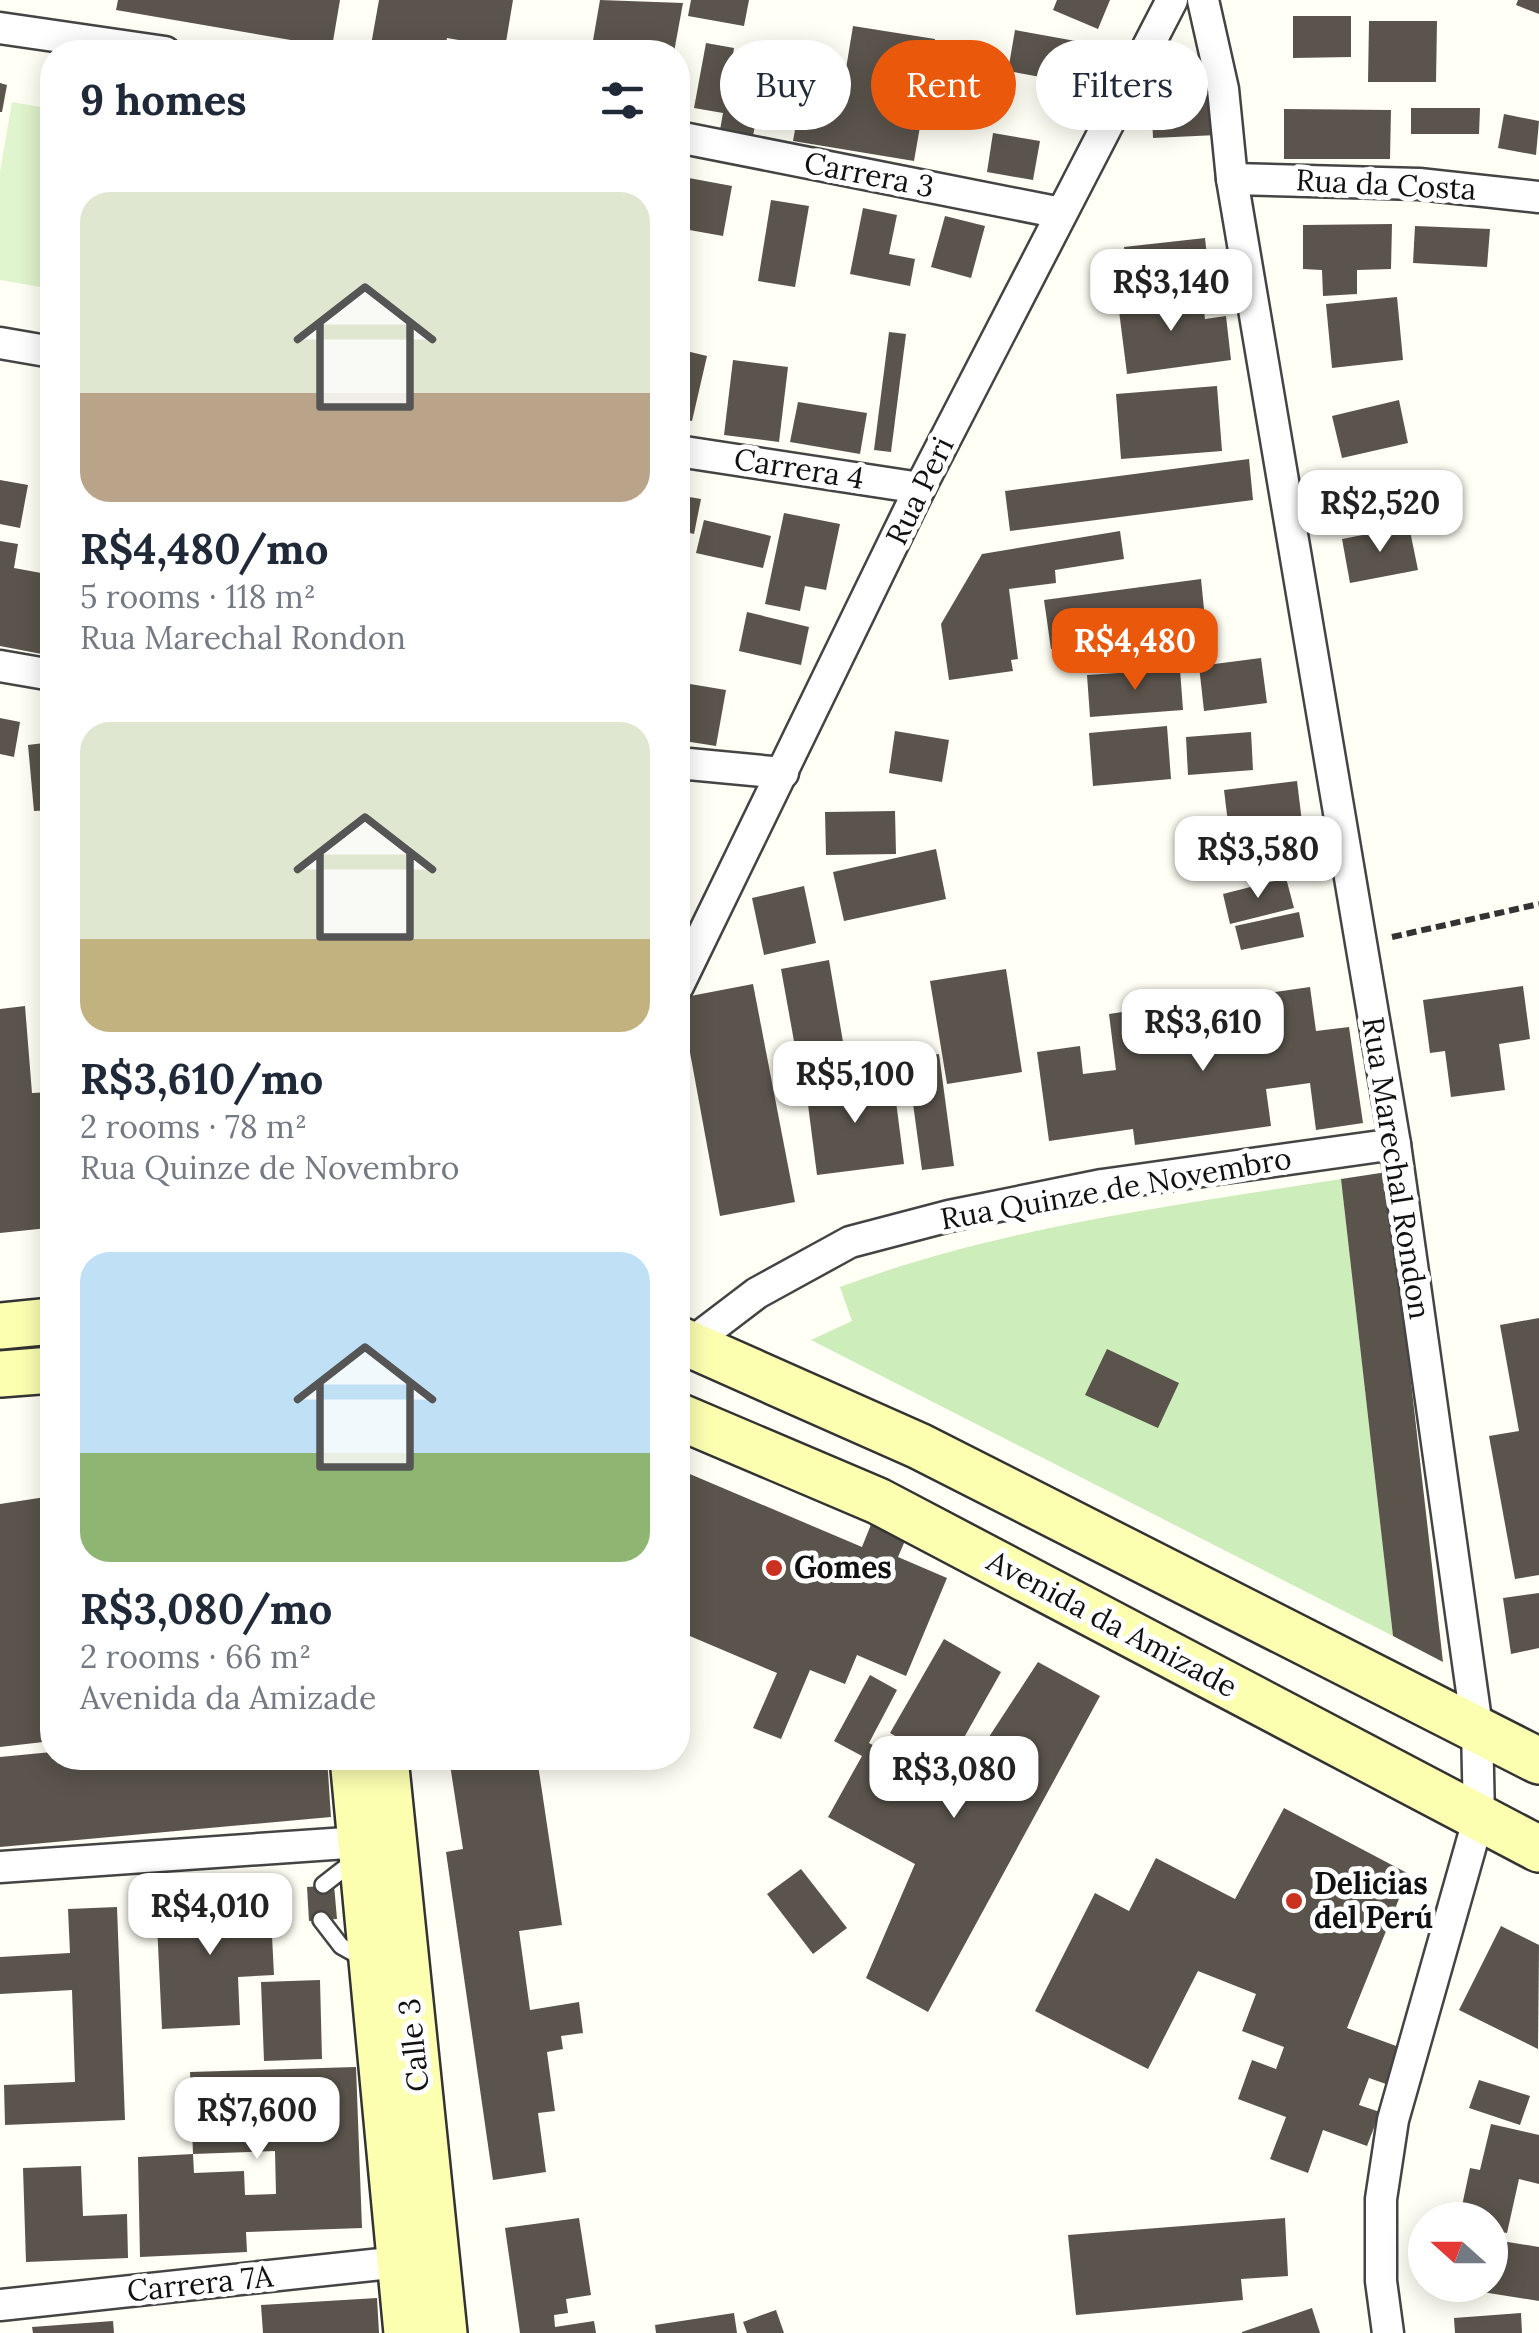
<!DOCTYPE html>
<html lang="en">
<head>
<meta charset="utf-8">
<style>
  :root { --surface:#fff; --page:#f2f2f3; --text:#1f2937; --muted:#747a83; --accent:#ea580c }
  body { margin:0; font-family:Lora,serif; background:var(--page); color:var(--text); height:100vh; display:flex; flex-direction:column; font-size:38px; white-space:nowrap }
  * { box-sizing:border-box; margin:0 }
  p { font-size:32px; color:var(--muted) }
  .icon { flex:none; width:55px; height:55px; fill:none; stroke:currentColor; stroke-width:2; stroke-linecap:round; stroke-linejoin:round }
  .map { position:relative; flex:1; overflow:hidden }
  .details { position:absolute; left:40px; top:40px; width:650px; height:1730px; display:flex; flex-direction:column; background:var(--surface); border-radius:40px; box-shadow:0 5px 25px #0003 }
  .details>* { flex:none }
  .top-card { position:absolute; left:720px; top:40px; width:668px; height:90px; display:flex; gap:20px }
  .needle { width:65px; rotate:291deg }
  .buttons { position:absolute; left:1408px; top:2202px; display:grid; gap:20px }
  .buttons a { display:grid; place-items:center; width:100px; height:100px; border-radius:50%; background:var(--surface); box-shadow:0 5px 25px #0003; font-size:50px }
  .price { position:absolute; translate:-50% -85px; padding:0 22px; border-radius:20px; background:#fff; color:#222; font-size:32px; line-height:65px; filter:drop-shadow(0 2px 5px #0008) }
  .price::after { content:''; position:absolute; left:50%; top:60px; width:30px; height:22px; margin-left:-15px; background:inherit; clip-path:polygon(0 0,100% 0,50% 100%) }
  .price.selected { background:var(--accent); color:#fff }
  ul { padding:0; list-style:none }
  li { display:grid; align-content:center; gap:20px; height:530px; padding:0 40px }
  li span { display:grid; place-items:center; height:310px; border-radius:30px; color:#555 }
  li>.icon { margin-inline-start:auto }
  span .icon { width:180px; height:180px; fill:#fffc; stroke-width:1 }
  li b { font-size:42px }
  h2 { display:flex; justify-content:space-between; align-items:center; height:120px; padding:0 40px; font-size:42px }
  .tag { padding:0 35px; border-radius:45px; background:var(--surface); box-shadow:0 5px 25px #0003; font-size:35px; line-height:90px }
  .tag.selected { background:var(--accent); color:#fff }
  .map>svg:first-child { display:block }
</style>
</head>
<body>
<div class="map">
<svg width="1539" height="2333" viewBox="0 0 1539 2333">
  <rect width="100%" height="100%" fill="#fffff5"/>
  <path fill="#cdedbb" d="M1341,1179L1393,1636L811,1340L852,1321L840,1287C1001,1227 1172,1206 1341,1179Z"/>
  <path fill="#e0f4cd" d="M12,102L52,109V289L0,280V172Z"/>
  <g fill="#5a544c" fill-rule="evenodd">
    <path d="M118,0H340L332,47L116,10Z"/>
    <path d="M379,0H513L505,48L447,38L444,52L371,45Z"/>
    <path d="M600,0L683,3L674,52H591Z"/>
    <path d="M691,0H749L744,26L688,16Z"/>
    <path d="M1057,0H1110L1098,29L1053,10Z"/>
    <path d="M1518,0H1539V14L1516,5Z"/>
    <path d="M1293,16H1351V57L1293,58Z"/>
    <path d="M1369,21H1437L1436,82H1368Z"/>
    <path d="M853,26L935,39L927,83L950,87L943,124L921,121L914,161L793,141L804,80L843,87Z"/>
    <path d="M1015,30L1081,42L1073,83L1008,71Z"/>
    <path d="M706,43L734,48L728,88L761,94L753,136L720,130L723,113L694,108Z"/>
    <path d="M0,83L7,85L2,112H0Z"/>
    <path d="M1216,92L1217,135L1153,138L1151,95Z"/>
    <path d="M1411,108H1480L1479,134H1411Z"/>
    <path d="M1284,109L1391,110L1390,159H1284Z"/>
    <path d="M1504,114L1539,121L1536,155L1498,148Z"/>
    <path d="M993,133L1040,141L1033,180L987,172Z"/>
    <path d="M678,176L732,186L723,236L678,228Z"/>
    <path d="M771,200L809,206L795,287L758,281Z"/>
    <path d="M863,208L897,215L889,254L915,259L910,286L850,274Z"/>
    <path d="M945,216L985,226L971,278L931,267Z"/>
    <path d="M1392,224L1391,269L1357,270V294L1323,296L1322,270L1303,269V225Z"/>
    <path d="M1415,226L1490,229L1487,267L1413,263Z"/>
    <path d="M1205,238L1209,275L1128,284L1124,247Z"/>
    <path d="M1202,292L1205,319L1226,316L1231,360L1127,374L1118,303Z"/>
    <path d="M1397,297L1403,360L1332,368L1326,304Z"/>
    <path d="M889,332L906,334L891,452L874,450Z"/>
    <path d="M678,349L707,356L692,421L678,418Z"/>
    <path d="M733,360L788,367L779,442L724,435Z"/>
    <path d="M1217,386L1222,451L1121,459L1116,394Z"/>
    <path d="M1399,400L1408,443L1342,458L1332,416Z"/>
    <path d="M798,402L867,413L860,454L790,442Z"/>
    <path d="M1249,459L1253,500L1010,531L1005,491Z"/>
    <path d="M0,480L28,485L20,528L0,524Z"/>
    <path d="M678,495L701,499L694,534L678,530Z"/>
    <path d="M784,513L840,524L826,590L805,586L800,611L765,604Z"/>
    <path d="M704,520L771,536L763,568L696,553Z"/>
    <path d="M1409,526L1418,570L1350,583L1342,539Z"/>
    <path d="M1120,531L1124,559L1055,570L1056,583L1009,589L1018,659L1011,660L1013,671L949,680L941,624L982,554Z"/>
    <path d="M0,541L18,544L14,568L52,575V656L0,646Z"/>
    <path d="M1201,579L1206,629L1051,649L1044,600Z"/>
    <path d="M747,612L809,627L801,665L739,651Z"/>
    <path d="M1261,658L1267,703L1204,711L1199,666Z"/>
    <path d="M1180,669L1183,710L1090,717L1087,675Z"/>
    <path d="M678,682L726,690L716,746L678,740Z"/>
    <path d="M0,718L20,722L14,757L0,754Z"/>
    <path d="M1167,726L1171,779L1093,786L1089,733Z"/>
    <path d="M895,731L949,740L942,782L889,773Z"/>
    <path d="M1251,732L1253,770L1188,775L1186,737Z"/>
    <path d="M52,742V810L34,811L28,745Z"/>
    <path d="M1297,781L1302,822L1229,831L1224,790Z"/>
    <path d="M895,811L896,854L826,855L825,812Z"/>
    <path d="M1280,830L1286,861L1235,871L1229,840Z"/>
    <path d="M936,849L946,899L844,921L833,872Z"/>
    <path d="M1286,878L1294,908L1230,924L1223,894Z"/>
    <path d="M804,886L816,943L764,955L752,898Z"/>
    <path d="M1299,912L1304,937L1241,950L1235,926Z"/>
    <path d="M829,960L848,1071L801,1080L781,969Z"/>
    <path d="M1006,969L1022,1072L947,1084L930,981Z"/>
    <path d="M753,984L795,1202L720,1216L680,998Z"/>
    <path d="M1523,986L1530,1039L1499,1044L1505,1090L1451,1097L1445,1051L1430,1053L1423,1000Z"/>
    <path d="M1310,987L1316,1031L1349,1027L1363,1123L1316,1130L1310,1083L1266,1089L1271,1126L1135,1145L1133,1129L1049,1141L1037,1052L1080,1046L1083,1074L1116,1070L1109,1014L1162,1006L1165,1026L1256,1013L1254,995Z"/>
    <path d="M25,1006L32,1093L52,1092V1144L41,1147L48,1228L0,1233V1009Z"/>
    <path d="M939,1054L954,1166L922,1170L907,1059Z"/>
    <path d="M893,1078L904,1164L817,1175L806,1089Z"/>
    <path d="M1387,1172L1443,1662L1393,1636L1341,1179Z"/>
    <path d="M1539,1318V1575L1515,1579L1489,1436L1519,1431L1500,1325Z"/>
    <path d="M1107,1349L1179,1383L1158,1428L1085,1395Z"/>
    <path d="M678,1469L862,1547L872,1522L907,1536L898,1557L947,1578L906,1676L857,1655L845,1684L810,1670L781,1739L753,1728L777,1673L678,1631Z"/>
    <path d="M52,1496V1741L0,1747V1504Z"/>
    <path d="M1539,1593V1648L1511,1654L1503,1598Z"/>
    <path d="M944,1639L1001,1672L948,1766L890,1733Z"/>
    <path d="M1038,1662L1100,1696L928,2012L866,1978L915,1864L828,1817L862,1756L834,1741L870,1675L897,1690L869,1743L955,1789Z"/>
    <path d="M52,1752V1758H75V1768L110,1765L109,1758H327L331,1817L0,1847V1757Z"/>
    <path d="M449,1758H537L562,1925L519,1931L530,2010L579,2002L583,2033L561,2036L563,2049L547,2052L555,2111L538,2113L546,2172L493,2180L446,1852L463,1849Z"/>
    <path d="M1284,1808L1409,1874L1347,2028L1399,2047L1386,2084L1369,2078L1359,2105L1380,2112L1367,2146L1323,2130L1308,2173L1270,2159L1286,2117L1238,2099L1252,2060L1276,2069L1284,2047L1242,2031L1256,1994L1198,1971L1148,2069L1035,2011L1095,1893L1129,1911L1156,1858L1235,1899Z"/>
    <path d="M801,1869L847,1928L813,1954L767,1894Z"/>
    <path d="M334,1885L337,1919L309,1921L307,1887Z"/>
    <path d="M270,1897L274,1975L238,1977L240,2025L162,2029L156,1903Z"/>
    <path d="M117,1907L125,2120L5,2125L4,2085L75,2082L72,1990L0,1994V1957L70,1953L68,1909Z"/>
    <path d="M1501,1926L1539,1945L1538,2049L1459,2010Z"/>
    <path d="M320,1980L322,2059L264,2061L261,1982Z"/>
    <path d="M356,2067L362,2228L246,2232L247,2252L140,2257L138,2157L193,2154L194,2173L244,2171L245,2195L276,2194L275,2151L193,2154L190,2072ZM322,2096L323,2118L235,2122V2099Z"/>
    <path d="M1479,2080L1530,2096L1520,2125L1469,2108Z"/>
    <path d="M1491,2124L1539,2135V2184L1519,2179L1507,2233L1490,2230V2220H1459L1470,2168L1480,2170Z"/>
    <path d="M81,2166L83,2216L127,2214L128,2258L26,2262L23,2168Z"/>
    <path d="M579,2218L591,2295L566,2299L568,2313L554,2315L555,2327L594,2321L596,2333H520L505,2228Z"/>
    <path d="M1285,2218L1288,2276L1241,2279L1243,2300L1076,2315L1068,2235Z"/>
    <path d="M1490,2239L1539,2247V2301L1451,2287L1490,2285Z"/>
    <path d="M377,2298L379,2333H263L261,2305Z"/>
    <path d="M1312,2308L1320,2333H1242V2332Z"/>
    <path d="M776,2310L784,2333H747L743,2322Z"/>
    <path d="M734,2313L737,2333H656L655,2325Z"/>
    <path d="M1521,2313L1522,2333H1455L1454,2318Z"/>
    <path d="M113,2321L114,2333H33L32,2327Z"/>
  </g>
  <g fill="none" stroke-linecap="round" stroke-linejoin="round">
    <g stroke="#444" stroke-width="20">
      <g id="lane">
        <path d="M323,1885L355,1860"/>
        <path d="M321,1920L341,1946L366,1960"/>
      </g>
    </g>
    <g stroke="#444" stroke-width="35">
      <g id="street">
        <path d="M1203,0L1223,89L1232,179L1395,1144L1477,1727L1479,1817L1393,2120L1381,2199V2281L1388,2333"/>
        <path d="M0,28L165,52"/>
        <path d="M678,137L1061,213"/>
        <path d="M1232,179L1419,184L1539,197"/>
        <path d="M0,343L52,352"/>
        <path d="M678,451L920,488"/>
        <path d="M0,666L52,675"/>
        <path d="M678,763L783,773"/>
        <path d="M678,986L920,488L1172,0"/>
        <path d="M690,1344L757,1293L850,1242L949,1216L1102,1185L1395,1144"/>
        <path d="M0,1867L361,1842"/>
        <path d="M0,2305L400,2262"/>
      </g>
    </g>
    <g stroke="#333" stroke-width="50">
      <g id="secondary">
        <path d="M0,1326L52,1321"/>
        <path d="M678,1339L919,1446L1539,1761"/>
        <path d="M0,1374L52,1370"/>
        <path d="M678,1416L878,1501L1539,1849"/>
        <path d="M353,1758L407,2333"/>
        <path d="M385,1758L444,2333"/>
      </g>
    </g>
    <path stroke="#333" stroke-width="6" stroke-dasharray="10 5" stroke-linecap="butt" d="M1392,937L1539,904"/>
    <use href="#lane" stroke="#fff" stroke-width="15"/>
    <use href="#street" stroke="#fff" stroke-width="30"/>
    <use href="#secondary" stroke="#fcffb0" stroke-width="45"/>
  </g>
  <g fill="#cb311f" stroke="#fff" stroke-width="4">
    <circle cx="774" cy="1568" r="10"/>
    <circle cx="1294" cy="1901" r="10"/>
  </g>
  <g text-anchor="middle" stroke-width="10" stroke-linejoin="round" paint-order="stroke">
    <g font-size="30" fill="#111" stroke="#fff">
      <text transform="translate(869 175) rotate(11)" y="10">Carrera 3</text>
      <text transform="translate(1386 185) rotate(3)" y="10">Rua da Costa</text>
      <text transform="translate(799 469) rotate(9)" y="10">Carrera 4</text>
      <text transform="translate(920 491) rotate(-64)" y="10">Rua Peri</text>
      <text transform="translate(1396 1168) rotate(81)" y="10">Rua Marechal Rondon</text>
      <text transform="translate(1116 1189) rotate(-10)" y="10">Rua Quinze de Novembro</text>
      <text transform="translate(1112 1624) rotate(28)" y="10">Avenida da Amizade</text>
      <text transform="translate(414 2045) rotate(-96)" y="10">Calle 3</text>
      <text transform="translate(200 2284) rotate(-6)" y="10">Carrera 7A</text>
    </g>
    <g font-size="30" font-weight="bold" fill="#111" stroke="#fff" text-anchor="start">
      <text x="794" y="1578">Gomes</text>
      <text x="1314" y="1894">Delicias<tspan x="1314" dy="34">del Perú</tspan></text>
    </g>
  </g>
</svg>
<div class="buttons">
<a><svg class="needle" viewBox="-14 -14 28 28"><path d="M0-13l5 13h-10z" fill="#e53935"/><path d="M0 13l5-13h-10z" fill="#747a83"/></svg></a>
</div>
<b class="price" style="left:1171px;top:334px">R$3,140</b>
<b class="price" style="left:1380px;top:555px">R$2,520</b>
<b class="price selected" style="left:1135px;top:693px">R$4,480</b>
<b class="price" style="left:1258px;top:901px">R$3,580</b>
<b class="price" style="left:1203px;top:1074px">R$3,610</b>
<b class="price" style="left:855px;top:1126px">R$5,100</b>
<b class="price" style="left:954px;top:1821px">R$3,080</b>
<b class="price" style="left:210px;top:1958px">R$4,010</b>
<b class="price" style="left:257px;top:2162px">R$7,600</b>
<div class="top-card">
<a class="tag">Buy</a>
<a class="tag selected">Rent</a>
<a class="tag">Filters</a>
</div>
<section class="details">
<h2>9 homes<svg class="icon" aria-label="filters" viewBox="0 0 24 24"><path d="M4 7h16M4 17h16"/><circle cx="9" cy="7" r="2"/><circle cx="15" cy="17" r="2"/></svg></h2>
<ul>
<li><span style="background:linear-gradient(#dfe7d0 65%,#b9a48a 0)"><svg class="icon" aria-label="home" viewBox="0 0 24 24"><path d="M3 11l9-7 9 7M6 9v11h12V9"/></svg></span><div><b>R$4,480/mo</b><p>5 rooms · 118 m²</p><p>Rua Marechal Rondon</p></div></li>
<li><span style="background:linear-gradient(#dfe7d0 70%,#c2b280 0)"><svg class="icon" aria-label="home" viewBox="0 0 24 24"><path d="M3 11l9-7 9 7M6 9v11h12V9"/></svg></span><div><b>R$3,610/mo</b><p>2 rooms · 78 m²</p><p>Rua Quinze de Novembro</p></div></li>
<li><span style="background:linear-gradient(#bfe0f5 65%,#8fb573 0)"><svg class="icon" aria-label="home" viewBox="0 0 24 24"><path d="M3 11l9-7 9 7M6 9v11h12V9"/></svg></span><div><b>R$3,080/mo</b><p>2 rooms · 66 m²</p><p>Avenida da Amizade</p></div></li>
</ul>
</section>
</div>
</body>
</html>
